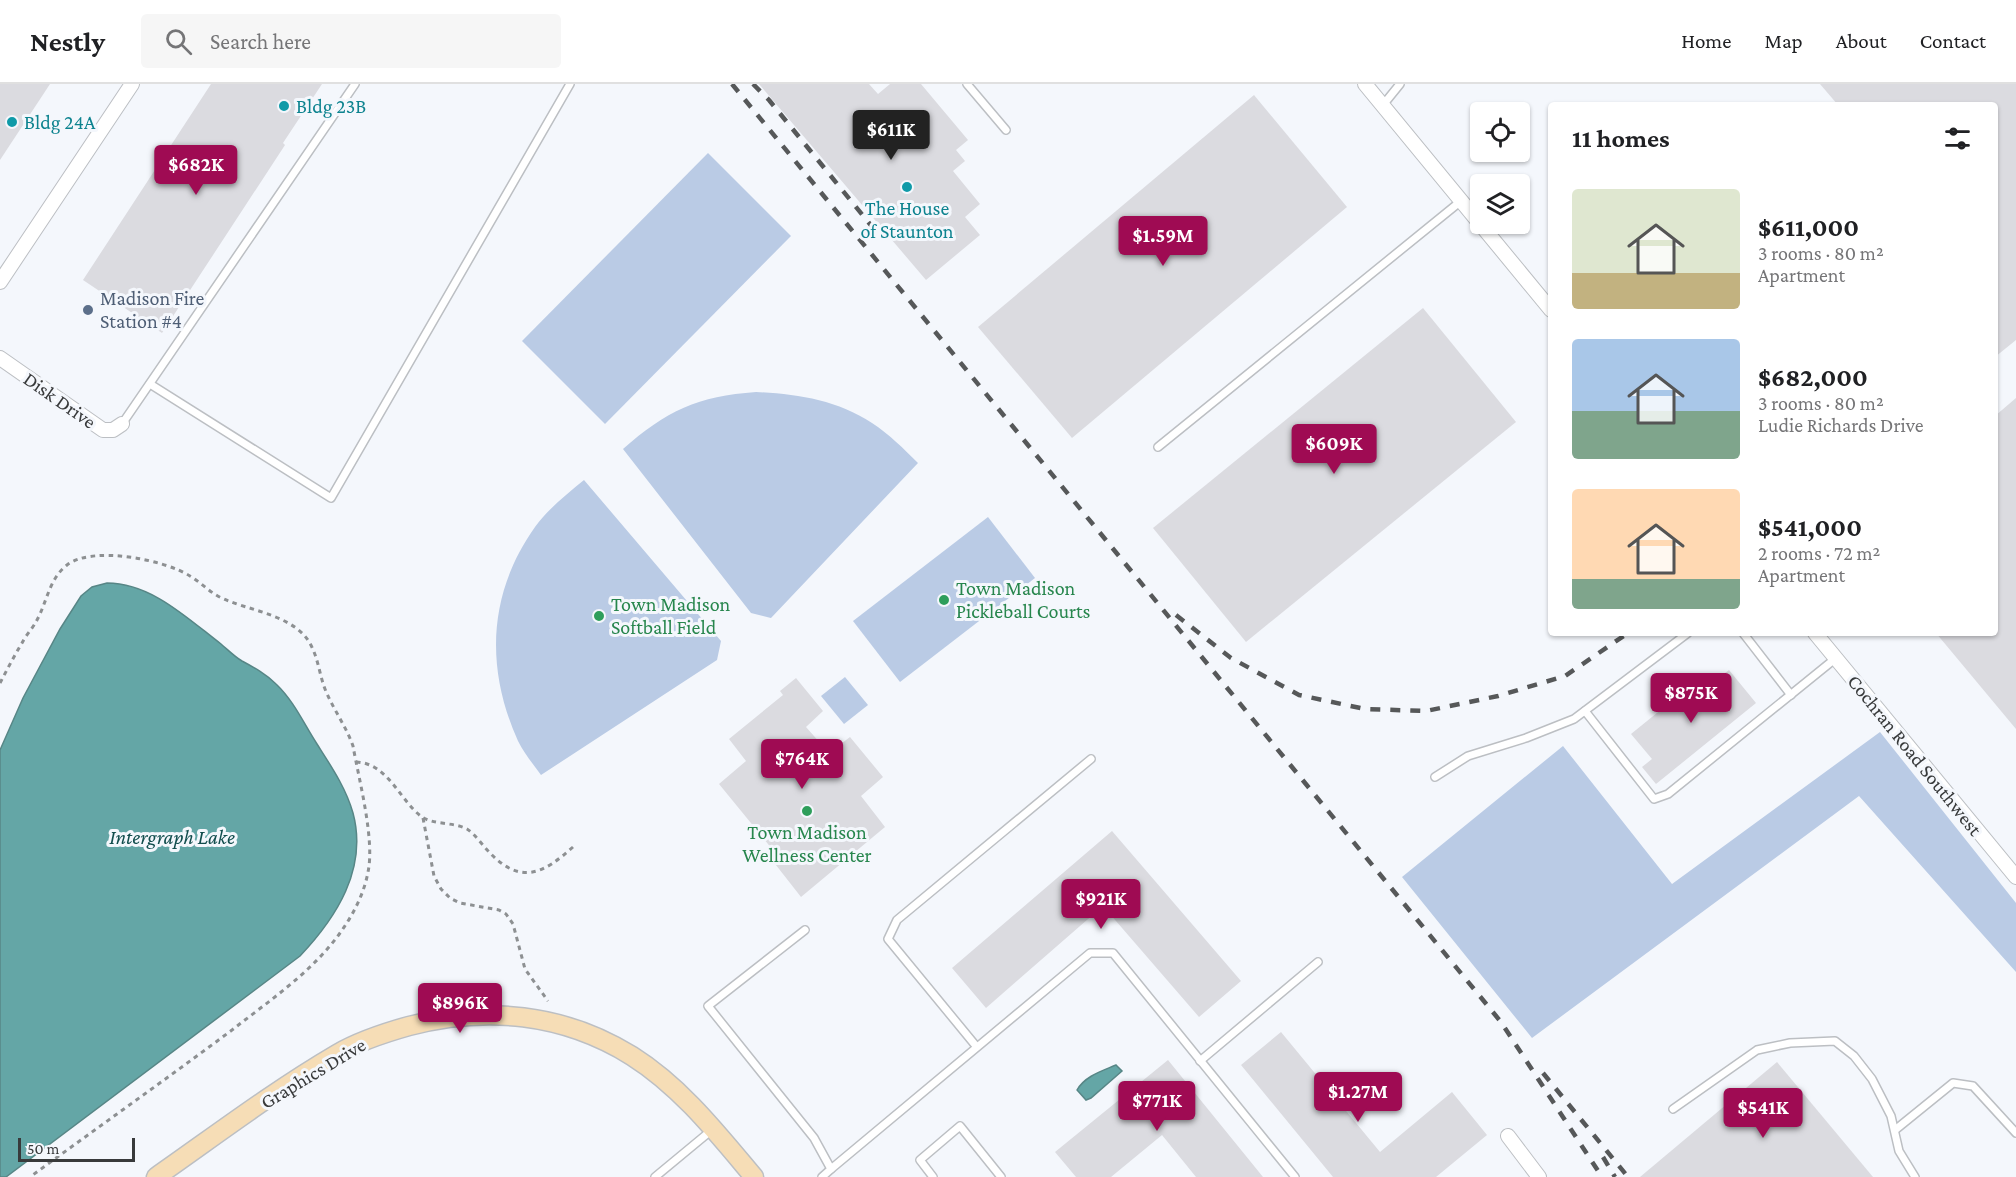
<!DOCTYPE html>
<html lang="en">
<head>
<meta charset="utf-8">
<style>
  :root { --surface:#fff; --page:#f6f6f6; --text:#202124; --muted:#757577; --line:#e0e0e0; --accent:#9f0b53 }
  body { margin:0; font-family:"Crimson Pro",serif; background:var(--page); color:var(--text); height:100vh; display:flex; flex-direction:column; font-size:22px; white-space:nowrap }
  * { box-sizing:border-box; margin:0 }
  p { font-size:20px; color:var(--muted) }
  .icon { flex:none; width:33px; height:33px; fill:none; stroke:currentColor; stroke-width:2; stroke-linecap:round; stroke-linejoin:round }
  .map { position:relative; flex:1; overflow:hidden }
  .drawer { position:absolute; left:1548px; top:18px; width:450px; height:534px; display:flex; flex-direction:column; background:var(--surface); border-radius:6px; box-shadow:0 2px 4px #0004 }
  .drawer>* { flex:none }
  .buttons { position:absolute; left:1470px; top:18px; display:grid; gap:12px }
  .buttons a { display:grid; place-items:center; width:60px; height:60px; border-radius:6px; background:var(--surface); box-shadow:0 2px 4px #0004; font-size:30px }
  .scale { position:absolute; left:18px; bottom:15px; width:117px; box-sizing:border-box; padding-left:6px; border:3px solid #383a3b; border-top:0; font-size:16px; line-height:21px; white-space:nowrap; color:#383a3b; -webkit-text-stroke:4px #f4f7fc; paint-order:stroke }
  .price { position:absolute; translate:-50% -51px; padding:0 14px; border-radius:6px; background:var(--accent); color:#fff; font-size:20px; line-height:39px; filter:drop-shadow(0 2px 3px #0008) }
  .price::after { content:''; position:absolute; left:50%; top:36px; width:18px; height:14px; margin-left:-9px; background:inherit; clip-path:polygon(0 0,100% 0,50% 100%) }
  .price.current { background:#222; color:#fff }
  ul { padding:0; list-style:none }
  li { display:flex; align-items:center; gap:18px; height:150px; padding:0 24px }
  li span { display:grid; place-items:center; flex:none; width:168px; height:120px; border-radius:6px; color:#555 }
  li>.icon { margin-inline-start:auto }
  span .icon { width:72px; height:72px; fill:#fffc; stroke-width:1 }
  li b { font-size:26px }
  h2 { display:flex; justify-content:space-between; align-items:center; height:72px; padding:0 24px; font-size:26px }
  header { display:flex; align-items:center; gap:36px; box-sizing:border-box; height:84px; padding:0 30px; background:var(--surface); border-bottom:2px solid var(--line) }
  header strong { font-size:28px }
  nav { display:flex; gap:33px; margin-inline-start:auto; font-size:21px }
  .search { width:420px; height:54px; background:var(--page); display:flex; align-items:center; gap:15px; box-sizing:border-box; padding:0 21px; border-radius:6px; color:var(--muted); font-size:22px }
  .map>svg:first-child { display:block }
</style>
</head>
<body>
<header>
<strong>Nestly</strong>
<div class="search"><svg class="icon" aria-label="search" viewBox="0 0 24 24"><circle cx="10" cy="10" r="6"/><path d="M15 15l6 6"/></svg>Search here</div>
<nav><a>Home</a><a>Map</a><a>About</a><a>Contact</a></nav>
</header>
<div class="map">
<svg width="2016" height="1093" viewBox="0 0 2016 1093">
  <rect width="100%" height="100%" fill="#f4f7fc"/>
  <g fill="#bacbe5">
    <path d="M708,69L791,152L605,340L522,257Z"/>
    <path d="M756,308C797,310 837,316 872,339C889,350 904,365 918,379L771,534L751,529L623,365C666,327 698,312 756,308Z"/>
    <path d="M584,396L721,557L717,576L541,691C533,680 524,669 518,657C485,584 488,509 535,443C548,425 567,410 584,396Z"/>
    <path d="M988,433L1035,494L900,598L853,537Z"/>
    <path d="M845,593L868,621L844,640L821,612Z"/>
    <path d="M1880,648L2016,819V888L1859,712L1532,954L1402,793L1563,662L1672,800Z"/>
  </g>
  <g fill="#64a6a6" stroke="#578686" stroke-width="1.5">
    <path d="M107,499C151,499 187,534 221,560C228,566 235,573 242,577C255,584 266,590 276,600C294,617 304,640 317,660C331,682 346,704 353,729C368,785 336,834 300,872L6,1093H0V666L23,614L60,545L81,512L92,503Z"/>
    <path d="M1116,981L1122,987L1091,1014L1086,1016L1077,1006C1085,992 1102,987 1116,981Z"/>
  </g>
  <g fill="#dbdbe0">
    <path d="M0,0H50L0,76Z"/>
    <path d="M211,0H322L283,59L285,61L162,249L83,196Z"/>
    <path d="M759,0H869L878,10L890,0H921L968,56L956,66L965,77L953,87L980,120L965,133L980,151L926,196Z"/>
    <path d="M1820,0H2016V256L1995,273V21H1838Z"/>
    <path d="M1254,11L1347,123L1072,354L978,243Z"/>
    <path d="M1423,224L1516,338L1246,558L1153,444Z"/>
    <path d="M2016,314V645L1936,549H1995V332Z"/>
    <path d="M1729,586L1756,619L1656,700L1642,683L1652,675L1631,650L1689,603L1696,612Z"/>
    <path d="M796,594L823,627L806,643L829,669L850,653L883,693L861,712L885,743L801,813L772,776L777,771L719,700L746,677L729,655L783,611L780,607Z"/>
    <path d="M1112,747L1241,897L1199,933L1103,822L986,924L952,884Z"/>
    <path d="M1281,948L1380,1068L1452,1008L1487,1051L1436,1093H1333L1241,981Z"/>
    <path d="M1168,976L1263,1093H1196L1162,1051L1111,1093H1076L1055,1068Z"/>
    <path d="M1777,978L1873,1093H1640Z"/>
  </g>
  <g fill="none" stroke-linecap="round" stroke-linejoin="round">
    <g stroke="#bcbfc3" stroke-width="10">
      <g id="lane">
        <path d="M967,0L1006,46"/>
        <path d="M1383,21L1400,0"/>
        <path d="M150,300L331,414L570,0"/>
        <path d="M122,340L355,0"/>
        <path d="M1158,363L1461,117"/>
        <path d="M1743,549L1791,611"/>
        <path d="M1585,627L1654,715L1668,710L1836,574"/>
        <path d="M1435,693L1468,672L1526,654L1574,635L1688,549"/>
        <path d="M805,846L708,922L814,1054L831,1085L822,1093"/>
        <path d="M976,962L888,855L897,836L1091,675"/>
        <path d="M1200,977L1318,878"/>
        <path d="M1673,1025L1757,966L1790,959L1835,957L1854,972L1872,995L1891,1032L1899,1067L1915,1093"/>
        <path d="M1895,1046L1953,999L1973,1002L2016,1049"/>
        <path d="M831,1085L1090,869H1113L1295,1093"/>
        <path d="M655,1093L713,1045"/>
        <path d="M933,1093L920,1076L960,1042L1001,1093"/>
      </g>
    </g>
    <g stroke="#bcbfc3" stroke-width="16">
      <g id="street">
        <path d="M1365,0L1551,226"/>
        <path d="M0,198L132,0"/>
        <path d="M0,274L103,346H113L122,340"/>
        <path d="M1815,549L2016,793"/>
        <path d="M1508,1052L1539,1093"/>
      </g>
    </g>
    <g stroke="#bcbfc3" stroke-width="21">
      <path id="secondary" d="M156,1093C216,1051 274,1007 337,970C359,957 384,949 409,942C486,922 563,929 632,972C681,1003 717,1049 754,1093"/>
    </g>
    <g stroke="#8d9092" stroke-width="3" stroke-dasharray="4.5 4.5" stroke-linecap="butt">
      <path d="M0,599C7,586 14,572 22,559C26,551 33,544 37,536C47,518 49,495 67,481C93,461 165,476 190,492C202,499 211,510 224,515C249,526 283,530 303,550C318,566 318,587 325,605C333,625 346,642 353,662C359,696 375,756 368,788C364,810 353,831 340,849C312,888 269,917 232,946C165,996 97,1044 30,1093"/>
      <path d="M356,678C388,679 400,717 422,733C434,741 454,738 467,745C475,750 483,762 490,769C521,801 543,790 573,763"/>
      <path d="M423,734L434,792L441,805L450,814L460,819L499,826L506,830L513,840L525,885L548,917"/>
    </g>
    <use href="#lane" stroke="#fff" stroke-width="7"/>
    <use href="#street" stroke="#fff" stroke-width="14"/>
    <use href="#secondary" stroke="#f6ddb6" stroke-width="18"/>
    <g stroke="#565859" stroke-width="4.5" stroke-dasharray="10 10" stroke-linecap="butt">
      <path d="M732,0L1501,938L1602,1093"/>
      <path d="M753,0L769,16L878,150"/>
      <path d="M1176,531L1231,574L1299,611L1365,625L1426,627L1498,612L1565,592L1628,549"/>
      <path d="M1543,989L1628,1093"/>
      <path d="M1603,1073L1615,1093"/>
    </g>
  </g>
  <g fill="#0f9aa8" stroke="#f4f7fc" stroke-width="2">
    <circle cx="284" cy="22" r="6"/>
    <circle cx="12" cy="38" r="6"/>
    <circle cx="907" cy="103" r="6"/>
  </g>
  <circle fill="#5c6f8a" stroke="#f4f7fc" stroke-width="2" cx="88" cy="226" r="6"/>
  <g fill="#2e9e5b" stroke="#f4f7fc" stroke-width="2">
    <circle cx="944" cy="516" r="6"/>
    <circle cx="599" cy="532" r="6"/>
    <circle cx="807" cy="727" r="6"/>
  </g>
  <g text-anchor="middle" stroke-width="6" stroke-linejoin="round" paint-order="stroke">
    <g font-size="20" fill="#0d838f" stroke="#f4f7fc" text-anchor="start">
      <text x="296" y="29">Bldg 23B</text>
      <text x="24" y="45">Bldg 24A</text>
      <text x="907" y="131" text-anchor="middle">The House<tspan x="907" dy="23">of Staunton</tspan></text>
    </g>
    <g font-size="20" fill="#4e5e75" stroke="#f4f7fc" text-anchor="start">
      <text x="100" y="221">Madison Fire<tspan x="100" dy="23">Station #4</tspan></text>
    </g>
    <g font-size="20" fill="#383a3b" stroke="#f4f7fc">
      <text transform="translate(60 316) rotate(35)" y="7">Disk Drive</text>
      <text transform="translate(1915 671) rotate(51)" y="7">Cochran Road Southwest</text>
      <text transform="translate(313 989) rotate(-31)" y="7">Graphics Drive</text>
    </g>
    <g font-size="20" fill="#27864d" stroke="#f4f7fc" text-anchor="start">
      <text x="956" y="511">Town Madison<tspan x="956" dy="23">Pickleball Courts</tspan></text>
      <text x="611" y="527">Town Madison<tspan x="611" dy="23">Softball Field</tspan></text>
      <text x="807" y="755" text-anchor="middle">Town Madison<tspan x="807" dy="23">Wellness Center</tspan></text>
    </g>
    <g font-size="21" font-style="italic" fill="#114d4d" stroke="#f4f7fc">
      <text x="172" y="760">Intergraph Lake</text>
    </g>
  </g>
</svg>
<div class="buttons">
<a><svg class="icon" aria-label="locate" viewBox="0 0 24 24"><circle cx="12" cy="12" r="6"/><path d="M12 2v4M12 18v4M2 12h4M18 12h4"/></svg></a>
<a><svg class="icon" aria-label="layers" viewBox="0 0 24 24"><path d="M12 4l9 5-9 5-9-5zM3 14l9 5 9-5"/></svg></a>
</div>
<div class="scale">50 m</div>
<b class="price current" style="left:891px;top:77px">$611K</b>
<b class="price" style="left:196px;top:112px">$682K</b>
<b class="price" style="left:1163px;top:183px">$1.59M</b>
<b class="price" style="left:1334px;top:391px">$609K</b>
<b class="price" style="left:1691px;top:640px">$875K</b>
<b class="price" style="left:802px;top:706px">$764K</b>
<b class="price" style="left:1101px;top:846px">$921K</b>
<b class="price" style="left:460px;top:950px">$896K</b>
<b class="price" style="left:1358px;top:1039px">$1.27M</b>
<b class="price" style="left:1157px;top:1048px">$771K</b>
<b class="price" style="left:1763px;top:1055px">$541K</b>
<section class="drawer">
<h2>11 homes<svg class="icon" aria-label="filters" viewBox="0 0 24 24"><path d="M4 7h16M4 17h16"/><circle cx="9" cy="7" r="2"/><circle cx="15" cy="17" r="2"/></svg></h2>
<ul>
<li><span style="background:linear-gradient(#dfe7d0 70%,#c2b280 0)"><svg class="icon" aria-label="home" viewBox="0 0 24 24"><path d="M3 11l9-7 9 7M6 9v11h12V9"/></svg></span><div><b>$611,000</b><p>3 rooms · 80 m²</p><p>Apartment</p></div></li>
<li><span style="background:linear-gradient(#a9c7e8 60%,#7fa58c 0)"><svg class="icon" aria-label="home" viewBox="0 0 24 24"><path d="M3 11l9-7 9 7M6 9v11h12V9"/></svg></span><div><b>$682,000</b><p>3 rooms · 80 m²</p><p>Ludie Richards Drive</p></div></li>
<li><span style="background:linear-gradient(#ffd9b3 75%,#7fa58c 0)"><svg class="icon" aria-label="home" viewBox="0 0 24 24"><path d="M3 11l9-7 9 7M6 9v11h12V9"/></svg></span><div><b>$541,000</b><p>2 rooms · 72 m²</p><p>Apartment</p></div></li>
</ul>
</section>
</div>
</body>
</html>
